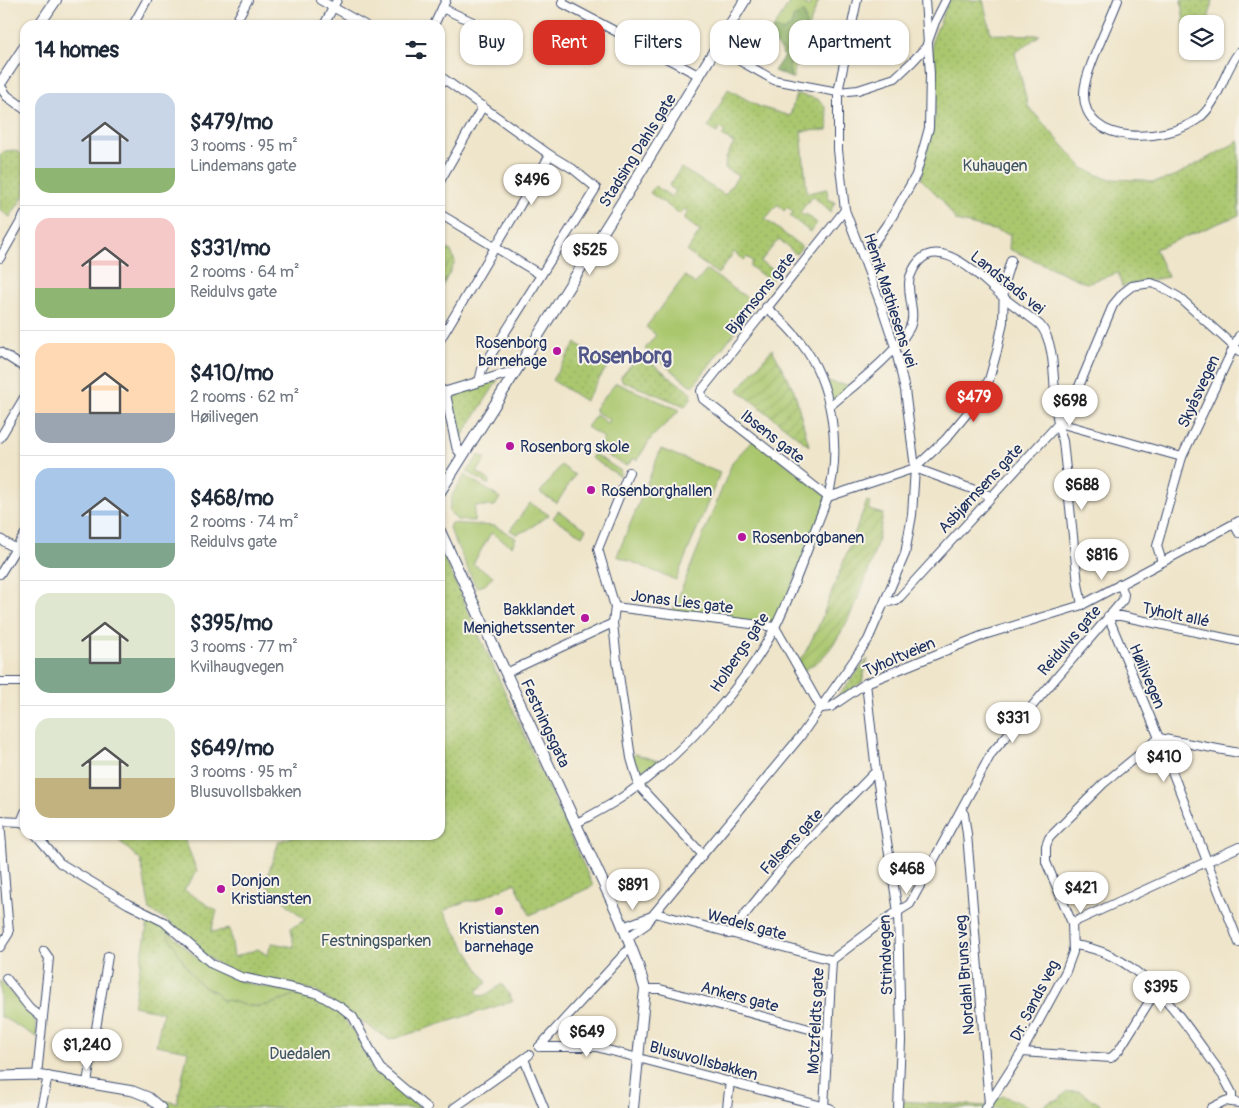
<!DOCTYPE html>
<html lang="en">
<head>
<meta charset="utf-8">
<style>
  :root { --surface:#fff; --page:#f2f2f3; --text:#1f2937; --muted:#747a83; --line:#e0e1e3; --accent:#d93025 }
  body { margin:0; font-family:Pangolin,sans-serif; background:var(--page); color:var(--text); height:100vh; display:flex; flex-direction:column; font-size:19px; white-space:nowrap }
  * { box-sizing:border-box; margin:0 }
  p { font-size:16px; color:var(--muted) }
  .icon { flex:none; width:28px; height:28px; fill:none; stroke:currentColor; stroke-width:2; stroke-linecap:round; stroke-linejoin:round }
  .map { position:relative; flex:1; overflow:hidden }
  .drawer { position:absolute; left:20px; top:20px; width:425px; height:820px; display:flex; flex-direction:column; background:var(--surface); border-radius:15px; box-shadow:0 1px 4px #0004 }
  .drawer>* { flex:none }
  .hud { position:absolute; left:460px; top:20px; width:475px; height:45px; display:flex; gap:10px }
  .buttons { position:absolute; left:1179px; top:15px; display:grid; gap:10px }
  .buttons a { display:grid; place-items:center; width:45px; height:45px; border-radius:10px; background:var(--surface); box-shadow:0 1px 4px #0004; font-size:25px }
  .price { position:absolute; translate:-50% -42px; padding:0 11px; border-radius:18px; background:#fff; color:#222; font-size:16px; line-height:32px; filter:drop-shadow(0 1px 2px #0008) }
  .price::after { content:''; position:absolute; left:50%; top:30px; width:15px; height:11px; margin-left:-8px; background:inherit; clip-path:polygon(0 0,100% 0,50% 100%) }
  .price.on { background:var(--accent); color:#fff }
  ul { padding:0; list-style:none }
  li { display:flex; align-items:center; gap:15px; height:125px; padding:0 15px }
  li+li { border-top:1px solid var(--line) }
  li span { display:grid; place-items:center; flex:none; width:140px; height:100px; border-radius:15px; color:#555 }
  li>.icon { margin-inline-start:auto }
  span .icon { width:60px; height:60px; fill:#fffc; stroke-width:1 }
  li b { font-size:21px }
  h2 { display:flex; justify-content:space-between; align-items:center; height:60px; padding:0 15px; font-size:21px }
  .tag { padding:0 18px; border-radius:15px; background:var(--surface); box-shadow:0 1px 4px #0004; font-size:18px; line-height:45px }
  .tag.on { background:var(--accent); color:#fff }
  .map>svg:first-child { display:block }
</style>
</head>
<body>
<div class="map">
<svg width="1239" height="1108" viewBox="0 0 1239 1108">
  <defs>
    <pattern id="forest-crowns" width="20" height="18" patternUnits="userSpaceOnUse" patternTransform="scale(1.25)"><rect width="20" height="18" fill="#87ac61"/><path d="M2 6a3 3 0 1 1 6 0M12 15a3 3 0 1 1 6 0" fill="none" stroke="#6e8c53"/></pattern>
    <pattern id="park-dots" width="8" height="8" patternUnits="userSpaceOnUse" patternTransform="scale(1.25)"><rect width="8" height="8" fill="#aac76e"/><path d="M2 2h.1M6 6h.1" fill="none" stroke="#92ab62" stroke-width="1.8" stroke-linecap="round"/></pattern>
    <pattern id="garden-furrows" width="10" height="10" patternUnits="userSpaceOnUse" patternTransform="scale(1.25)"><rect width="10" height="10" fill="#aac76e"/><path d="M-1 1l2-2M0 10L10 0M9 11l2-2" fill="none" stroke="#92ab62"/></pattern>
  </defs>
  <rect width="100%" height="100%" fill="#f7f3e8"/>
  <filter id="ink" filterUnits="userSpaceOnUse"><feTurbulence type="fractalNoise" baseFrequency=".02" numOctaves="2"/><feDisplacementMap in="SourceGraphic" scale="10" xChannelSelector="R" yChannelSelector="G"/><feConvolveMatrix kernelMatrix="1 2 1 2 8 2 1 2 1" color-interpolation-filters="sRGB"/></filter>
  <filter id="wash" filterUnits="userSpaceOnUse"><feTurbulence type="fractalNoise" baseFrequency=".0096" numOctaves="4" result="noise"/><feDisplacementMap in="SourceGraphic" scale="20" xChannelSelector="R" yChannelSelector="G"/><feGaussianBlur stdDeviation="1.12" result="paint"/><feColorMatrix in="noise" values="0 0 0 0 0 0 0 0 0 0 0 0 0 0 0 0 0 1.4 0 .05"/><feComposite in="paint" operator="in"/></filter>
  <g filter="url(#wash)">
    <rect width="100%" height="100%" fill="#efe5ca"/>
    <g fill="#aac76e" stroke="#627b66">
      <path d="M791,0H799L808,7L812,0H819C811,21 795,59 793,78H791C785,56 794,59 802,43C806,34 807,20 803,12L791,26L783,31L773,29Z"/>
      <path d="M707,270L753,302L754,307L694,385H690L645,349L656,335L646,327L685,276L695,284Z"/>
      <path d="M820,380L850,386L830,406Z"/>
      <path d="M616,383L680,410L652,437L637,460L633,458L629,464L625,465L596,450L604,438L587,427L596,415L607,423L609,420L595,411V408Z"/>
      <path d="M754,439L828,497L775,627L672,613L733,461Z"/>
      <path d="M661,449L720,473L676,580L617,556Z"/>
      <path d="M594,454L621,471L620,476L591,458Z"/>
      <path d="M479,455L486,459L477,472L490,481L488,485L467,471Z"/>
      <path d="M561,465L575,475L557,503L540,493Z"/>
      <path d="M465,475L500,498L495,506H475L474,521L457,520L449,511L452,495Z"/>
      <path d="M530,503L549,515L527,530L516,534L510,530Z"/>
      <path d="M558,511L586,529L582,536L553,518Z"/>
      <path d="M451,523L495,526L516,538L512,546L491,533L473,564L493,576L485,585L476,587L449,528Z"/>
      <path d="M635,754L665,763L639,786L631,758Z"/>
      <path d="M162,925C177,939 192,955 209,967C233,983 271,989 299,992C285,1000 266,1008 249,1006C240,1005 233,1000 222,1000C216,992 211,993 204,987C185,973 172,946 162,925Z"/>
      <path d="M0,981L35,1018L37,1037L0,1016Z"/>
    </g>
    <path fill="url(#forest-crowns)" stroke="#516e60" d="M803,12C816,41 782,48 791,78L774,71L784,56L770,35L773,29L783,31L791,26L794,16Z"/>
    <g fill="url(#park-dots)" stroke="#627b66">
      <path d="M949,0H983L991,34L1040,35L1015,53L1028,106L1083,168L1107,179L1145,180L1152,182L1171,178L1239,141V215L1155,249L1168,277L1143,281L1122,287L1118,273L1086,283L1009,249L1010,234L956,221L943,201L921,179L935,115L932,41Z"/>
      <path d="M1181,0H1213L1207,24H1188L1187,47Z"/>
      <path d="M728,89L760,107L790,116L796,94C824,99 827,101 828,130L801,131L807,193L827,189L828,199L835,202L830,212L813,196L800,212L804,216L806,214L817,223L810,232L790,216L793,212L787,207L784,211L778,204L765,219L802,247L796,254L779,239L760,262L778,272L770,281L750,266L753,261L747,257L744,260L734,252L718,274L687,252L700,231L684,219L688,211L684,209L680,214L650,193L655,186L672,197L676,191L669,186L681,168L725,195L738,176L725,168L726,158L734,143L722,136L725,131L720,128L717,133L708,127Z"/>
      <path d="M15,150L25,157V194L10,217L0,210V155L5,151Z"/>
      <path d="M576,343L609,364L585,401L552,380Z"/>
      <path d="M640,354L691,393V399L685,406L622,381L621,377Z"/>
      <path d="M496,380H498L459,441C456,430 451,417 451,406C451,389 484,384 496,380Z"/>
      <path d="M440,549L593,886L530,915L515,883L475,901H467L443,911L487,983L476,991L480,996L485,995L502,984L513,1001L390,1040L313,990L235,973L221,966L204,954L165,919L150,911L141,861L113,835H183L197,871L184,890L217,911L211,932L230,929L234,957L258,949L267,955L272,943L294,947L291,928L305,920L265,884L279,841L299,835H440Z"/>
      <path d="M868,659L862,682L834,701Z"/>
      <path d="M149,916L162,925L191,974L203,987L216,992L222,1000C233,1000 240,1005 249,1006C266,1008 285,1000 299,992L327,1003L338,1012L354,1031L370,1061L382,1075L421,1108H168L165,1101L177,1103L188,1051L156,1045L163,1012L133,1006Z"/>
      <path d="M1079,1091L1101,1105L1102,1108H1040L1052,1101L1059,1100L1066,1092Z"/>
      <path d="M1004,1096L1032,1108H898L899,1101L987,1106L988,1101Z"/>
    </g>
    <g fill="url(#garden-furrows)" stroke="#627b66">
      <path d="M440,246L451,251L455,262L440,291Z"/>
      <path d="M772,349L794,390L809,446L738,390Z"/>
      <path d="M867,501L871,503L869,510L883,514C877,554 852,627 823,657C817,663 808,668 801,672L796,663L805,653L819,625Z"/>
    </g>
  </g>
  <g filter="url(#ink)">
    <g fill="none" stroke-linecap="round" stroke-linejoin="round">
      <g stroke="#3b4a6e" stroke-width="10">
        <g id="minor">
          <path d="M320,0L365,25"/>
          <path d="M563,0L562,3L700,76"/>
          <path d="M1118,0C1110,22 1084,73 1084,93C1083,148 1167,142 1198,119C1219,103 1223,72 1239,52"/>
          <path d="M442,8L473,22"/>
          <path d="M133,25L147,0"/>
          <path d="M234,25L248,0"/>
          <path d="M324,25L337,0"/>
          <path d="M434,25L446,0"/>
          <path d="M717,48L774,80L838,92L858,90L895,78L913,61L926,47L935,22L946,0"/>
          <path d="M440,76L550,155L573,169L596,188L482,369L479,382"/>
          <path d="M440,181L483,106"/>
          <path d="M440,214L541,275"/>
          <path d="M0,258L25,214"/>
          <path d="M863,258L892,217L916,175L929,128L930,74L925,0"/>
          <path d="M440,340L550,155"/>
          <path d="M0,352L25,368"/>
          <path d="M830,406C854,385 893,357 909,329C918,313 905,293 910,277C930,222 981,278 1003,297C1015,307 1028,315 1040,325C1061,349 1049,408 1063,441L1078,584L1082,605"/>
          <path d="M1059,423L1182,457"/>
          <path d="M0,438L25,396"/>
          <path d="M915,468L991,496"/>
          <path d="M629,472L598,549L615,607L613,623L617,661L631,758L639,786L702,854"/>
          <path d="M828,497L703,399L701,391L845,210"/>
          <path d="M828,497L915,468L945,440L970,410L989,380L997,351L1003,322L1004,283L1011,260"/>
          <path d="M1234,524L1239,533"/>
          <path d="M0,539L16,549"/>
          <path d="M1162,562L1157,546L1182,457L1239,336"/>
          <path d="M0,574L25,534"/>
          <path d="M886,602L895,601L900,597L1059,423L1077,391L1113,305L1123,293L1132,286L1151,283L1160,286L1180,298L1239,351"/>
          <path d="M615,607L775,627L821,708"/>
          <path d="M1239,641L1121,616H1108L1159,738L1239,943"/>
          <path d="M506,673L613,623"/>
          <path d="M0,682H25"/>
          <path d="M866,683L876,771L898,912L901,1041L898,1108"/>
          <path d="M821,708L831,707L866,683L984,635L1082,605L1239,521"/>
          <path d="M962,811L964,814L967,834L989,1104"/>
          <path d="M21,822L25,812"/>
          <path d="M575,824C597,812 621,800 640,784C688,747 748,682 775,627C796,585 810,540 828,497C842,449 832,382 801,343C791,329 779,318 766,307"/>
          <path d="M36,835L60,863L128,904L164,922L212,964L241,977L316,993L342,1008L353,1017L380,1068L427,1108"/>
          <path d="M655,913L832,960"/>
          <path d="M1072,923L1239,847"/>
          <path d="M623,927L652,916"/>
          <path d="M729,934L788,861L876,771"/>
          <path d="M627,938L647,924L652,916L800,737L868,640L905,554L912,515L915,468L905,390L895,347L881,305L845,210L838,150V92L857,0"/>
          <path d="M1074,945C1145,953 1184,1024 1223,1076L1232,1093V1102"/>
          <path d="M0,947L9,933L0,821L21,822L25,824"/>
          <path d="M6,978L29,1007L42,1018"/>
          <path d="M645,989H660L828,1034"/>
          <path d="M539,1047H596L830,1108"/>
          <path d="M539,1047L626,952L632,950"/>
          <path d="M1022,1052L1111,1058L1119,1050L1157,989"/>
          <path d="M524,1059L544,1108"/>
          <path d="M37,1075L49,958L44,951"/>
          <path d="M87,1083L108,956"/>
          <path d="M41,1108L48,1076"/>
          <path d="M454,1108L529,1055"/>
          <path d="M727,1108L730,1081"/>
          <path d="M824,1108L832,960L886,919L910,904L991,754L1123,600L1124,594L1120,584"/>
          <path d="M986,1108L1022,1052L1066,971L1073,952L1072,923L1046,862V846L1049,838L1103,784L1159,738L1239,753"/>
          <path d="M1211,1108L1225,1101L1239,1103"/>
        </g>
      </g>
      <g stroke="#3b4a6e" stroke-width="11">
        <g id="tertiary">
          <path d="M0,86L7,96L25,109"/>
          <path d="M440,389L445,392L508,373L513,374"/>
          <path d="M445,392L457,448L462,455"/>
          <path d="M0,1076L37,1075L133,1091L148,1097L161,1108"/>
        </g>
      </g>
      <g stroke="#3b4a6e" stroke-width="12">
        <g id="secondary">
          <path d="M39,25L56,0"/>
          <path d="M0,84L25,46"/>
          <path d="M440,492L632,186L745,0"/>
          <path d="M440,531L620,919L638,965L645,989L633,1108"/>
        </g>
      </g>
      <use href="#minor" stroke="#fff" stroke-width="8"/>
      <use href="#tertiary" stroke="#fff" stroke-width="9"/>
      <use href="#secondary" stroke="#fff" stroke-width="10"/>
    </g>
  </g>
  <g fill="#b5179e" stroke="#f7f3e8" stroke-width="2">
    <circle cx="557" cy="351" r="5"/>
    <circle cx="510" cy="446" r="5"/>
    <circle cx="591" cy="490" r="5"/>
    <circle cx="742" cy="537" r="5"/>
    <circle cx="585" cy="618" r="5"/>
    <circle cx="221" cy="889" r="5"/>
    <circle cx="499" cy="911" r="5"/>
  </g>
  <g text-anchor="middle" stroke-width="4" stroke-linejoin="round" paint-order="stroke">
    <g font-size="16" fill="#1b2f5e" stroke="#f7f3e8">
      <text transform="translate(637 150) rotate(-58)" y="6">Stadsing Dahls gate</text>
      <text transform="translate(1008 282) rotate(39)" y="6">Landstads vei</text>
      <text transform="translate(760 293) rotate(-51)" y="6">Bjørnsons gate</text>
      <text transform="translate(891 300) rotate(72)" y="6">Henrik Mathiesens vei</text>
      <text transform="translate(1198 391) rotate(-65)" y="6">Skyåsvegen</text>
      <text transform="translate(773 436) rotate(38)" y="6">Ibsens gate</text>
      <text transform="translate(980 488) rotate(-47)" y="6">Asbjørnsens gate</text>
      <text transform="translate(682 601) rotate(7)" y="6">Jonas Lies gate</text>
      <text transform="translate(1176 614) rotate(12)" y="6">Tyholt allé</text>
      <text transform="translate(1069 640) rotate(-49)" y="6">Reidulvs gate</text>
      <text transform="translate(739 652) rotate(-56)" y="6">Holbergs gate</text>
      <text transform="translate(899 656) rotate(-23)" y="6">Tyholtveien</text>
      <text transform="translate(1148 676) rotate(67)" y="6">Høilivegen</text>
      <text transform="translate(546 723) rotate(65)" y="6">Festningsgata</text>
      <text transform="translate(791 841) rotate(-47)" y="6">Falsens gate</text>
      <text transform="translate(747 924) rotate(15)" y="6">Wedels gate</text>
      <text transform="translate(885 955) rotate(-92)" y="6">Strindvegen</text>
      <text transform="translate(964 975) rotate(-94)" y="6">Nordahl Bruns veg</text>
      <text transform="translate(740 996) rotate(15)" y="6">Ankers gate</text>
      <text transform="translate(1034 1000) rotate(-63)" y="6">Dr. Sands veg</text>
      <text transform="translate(815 1021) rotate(-87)" y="6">Motzfeldts gate</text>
      <text transform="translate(704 1060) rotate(15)" y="6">Blusuvollsbakken</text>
    </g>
    <g font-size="16" fill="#3f5562" stroke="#f7f3e8">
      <text x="995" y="171">Kuhaugen</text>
      <text x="376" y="946">Festningsparken</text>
      <text x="300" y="1059">Duedalen</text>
    </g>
    <g font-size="16" fill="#1b2f5e" stroke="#f7f3e8" text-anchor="start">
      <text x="547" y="348" text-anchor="end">Rosenborg<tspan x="547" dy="18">barnehage</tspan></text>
      <text x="520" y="452">Rosenborg skole</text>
      <text x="601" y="496">Rosenborghallen</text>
      <text x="752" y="543">Rosenborgbanen</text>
      <text x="575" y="615" text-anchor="end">Bakklandet<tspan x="575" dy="18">Menighetssenter</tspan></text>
      <text x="231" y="886">Donjon<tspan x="231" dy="18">Kristiansten</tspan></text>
      <text x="499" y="934" text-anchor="middle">Kristiansten<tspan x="499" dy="18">barnehage</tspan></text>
    </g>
    <g font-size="21" font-weight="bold" fill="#50568a" stroke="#f7f3e8">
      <text x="625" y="363">Rosenborg</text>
    </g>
  </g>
</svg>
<div class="buttons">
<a><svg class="icon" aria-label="layers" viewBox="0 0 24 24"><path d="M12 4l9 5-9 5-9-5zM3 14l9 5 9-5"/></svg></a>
</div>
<b class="price" style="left:532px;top:206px">$496</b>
<b class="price" style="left:590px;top:276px">$525</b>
<b class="price on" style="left:974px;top:423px">$479</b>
<b class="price" style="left:1070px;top:427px">$698</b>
<b class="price" style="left:1082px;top:511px">$688</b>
<b class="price" style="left:1102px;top:581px">$816</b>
<b class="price" style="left:1013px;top:744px">$331</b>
<b class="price" style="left:1164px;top:783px">$410</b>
<b class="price" style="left:907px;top:895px">$468</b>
<b class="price" style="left:633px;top:911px">$891</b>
<b class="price" style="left:1081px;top:914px">$421</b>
<b class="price" style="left:1161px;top:1013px">$395</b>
<b class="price" style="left:587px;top:1058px">$649</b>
<b class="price" style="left:87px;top:1071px">$1,240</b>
<div class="hud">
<a class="tag">Buy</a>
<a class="tag on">Rent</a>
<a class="tag">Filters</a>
<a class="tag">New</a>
<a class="tag">Apartment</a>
</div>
<section class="drawer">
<h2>14 homes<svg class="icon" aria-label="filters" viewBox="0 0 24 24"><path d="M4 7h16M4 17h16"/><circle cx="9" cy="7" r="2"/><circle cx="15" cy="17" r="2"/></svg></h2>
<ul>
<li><span style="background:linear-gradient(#c9d6e8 75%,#8fb573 0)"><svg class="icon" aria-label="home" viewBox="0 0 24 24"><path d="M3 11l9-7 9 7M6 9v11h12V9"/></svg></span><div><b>$479/mo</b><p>3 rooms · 95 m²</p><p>Lindemans gate</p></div></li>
<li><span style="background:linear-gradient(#f6c9c9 70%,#8fb573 0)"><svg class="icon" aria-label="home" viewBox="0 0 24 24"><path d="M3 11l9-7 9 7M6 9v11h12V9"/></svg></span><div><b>$331/mo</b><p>2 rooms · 64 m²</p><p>Reidulvs gate</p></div></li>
<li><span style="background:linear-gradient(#ffd9b3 70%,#9aa5b1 0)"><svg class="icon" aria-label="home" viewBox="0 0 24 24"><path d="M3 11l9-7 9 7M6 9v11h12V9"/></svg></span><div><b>$410/mo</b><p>2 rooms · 62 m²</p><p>Høilivegen</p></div></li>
<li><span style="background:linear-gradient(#a9c7e8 75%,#7fa58c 0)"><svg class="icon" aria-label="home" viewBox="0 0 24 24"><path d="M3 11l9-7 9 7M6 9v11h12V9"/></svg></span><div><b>$468/mo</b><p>2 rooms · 74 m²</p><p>Reidulvs gate</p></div></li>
<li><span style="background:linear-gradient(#dfe7d0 65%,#7fa58c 0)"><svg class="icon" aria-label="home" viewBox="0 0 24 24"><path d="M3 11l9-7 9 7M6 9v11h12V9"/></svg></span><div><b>$395/mo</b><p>3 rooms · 77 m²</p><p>Kvilhaugvegen</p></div></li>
<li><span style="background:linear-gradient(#dfe7d0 60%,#c2b280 0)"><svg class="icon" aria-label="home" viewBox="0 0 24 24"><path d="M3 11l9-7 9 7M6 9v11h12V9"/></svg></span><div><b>$649/mo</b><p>3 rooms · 95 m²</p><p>Blusuvollsbakken</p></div></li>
</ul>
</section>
</div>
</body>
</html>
